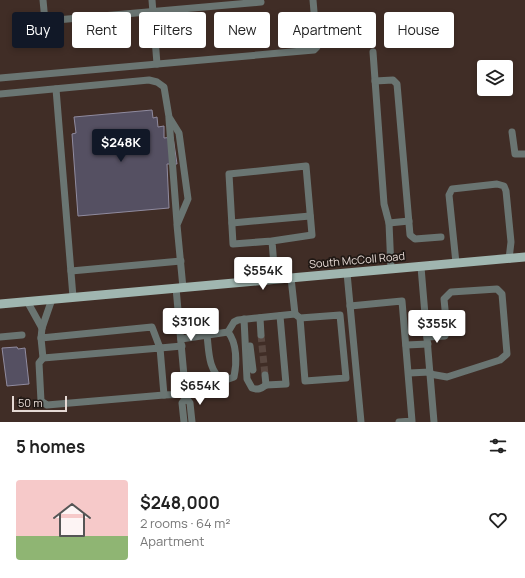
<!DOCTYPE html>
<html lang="en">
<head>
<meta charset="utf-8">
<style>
  :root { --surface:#fff; --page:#f2f2f2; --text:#222; --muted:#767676; --accent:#111827 }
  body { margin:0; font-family:Manrope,sans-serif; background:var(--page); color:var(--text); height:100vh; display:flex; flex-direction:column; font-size:15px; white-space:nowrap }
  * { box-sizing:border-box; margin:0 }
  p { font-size:13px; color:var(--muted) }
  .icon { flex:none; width:22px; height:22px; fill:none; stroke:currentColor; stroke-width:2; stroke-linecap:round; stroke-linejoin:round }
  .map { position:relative; height:422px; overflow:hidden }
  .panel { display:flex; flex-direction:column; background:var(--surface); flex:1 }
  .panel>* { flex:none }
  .guide { position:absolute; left:12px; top:12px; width:501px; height:36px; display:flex; gap:8px }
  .tools { position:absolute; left:477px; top:60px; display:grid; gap:8px }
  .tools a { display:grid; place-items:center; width:36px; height:36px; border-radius:4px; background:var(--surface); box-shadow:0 2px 6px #0003; font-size:20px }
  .scale { position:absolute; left:12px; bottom:10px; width:55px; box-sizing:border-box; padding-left:4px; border:2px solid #e5d9d4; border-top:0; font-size:11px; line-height:14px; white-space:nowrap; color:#e5d9d4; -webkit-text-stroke:3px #201814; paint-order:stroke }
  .price { position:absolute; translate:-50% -34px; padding:0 9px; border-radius:4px; background:#fff; color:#222; font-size:13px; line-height:26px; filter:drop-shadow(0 1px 2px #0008) }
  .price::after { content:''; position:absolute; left:50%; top:24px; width:12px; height:9px; margin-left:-6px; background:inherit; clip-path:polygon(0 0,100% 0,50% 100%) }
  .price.on { background:var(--accent); color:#fff }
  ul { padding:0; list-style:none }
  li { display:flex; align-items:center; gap:12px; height:100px; padding:0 16px }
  li span { display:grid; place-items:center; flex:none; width:112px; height:80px; border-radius:4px; color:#555 }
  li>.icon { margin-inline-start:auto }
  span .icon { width:48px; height:48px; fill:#fffc; stroke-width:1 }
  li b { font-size:17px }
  h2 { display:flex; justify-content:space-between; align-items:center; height:48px; padding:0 16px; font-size:17px }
  .pill { padding:0 14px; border-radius:4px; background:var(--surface); box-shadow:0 2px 6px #0003; font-size:14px; line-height:36px }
  .pill.on { background:var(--accent); color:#fff }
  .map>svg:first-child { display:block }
</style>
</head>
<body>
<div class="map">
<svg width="525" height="422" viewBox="0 0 525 422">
  <rect width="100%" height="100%" fill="#402d26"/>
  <g fill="#555062" stroke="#908b9f">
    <path d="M152,110L153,118L157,117L158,127L164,126V138L173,137L177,164H167L169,208L78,216L72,134L76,133L74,117Z"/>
    <path d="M17,347L18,349L25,348L29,384L7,386L2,348Z"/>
  </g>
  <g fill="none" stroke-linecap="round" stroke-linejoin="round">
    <path stroke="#594740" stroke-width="7" stroke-dasharray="7 3.5" stroke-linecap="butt" d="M261,335L265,375"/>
    <g stroke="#6a7572" stroke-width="7">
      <path d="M43,0L45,21L261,2L260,0"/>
      <path d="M152,0L157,64"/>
      <path d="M373,52L384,204L389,223L391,269"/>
      <path d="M0,78L314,50L317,47L313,0"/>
      <path d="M375,81L393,80L397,84L410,235L415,239L441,237"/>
      <path d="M56,89L73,297"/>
      <path d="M0,94L149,80L157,82L164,87L169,117L179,133L188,199L177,225L183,288"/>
      <path d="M169,119L177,223"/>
      <path d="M512,132L515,154H525"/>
      <path d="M232,223L310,216"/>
      <path d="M389,223L409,221"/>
      <path d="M272,241L233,244L229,174L306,166L312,235L272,241L275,279"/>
      <path d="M456,263L449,195L452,189L497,184L504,186L506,191L511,242L509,259"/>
      <path d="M421,267L434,422"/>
      <path d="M71,271L181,261"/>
      <path d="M347,273L361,422"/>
      <path d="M176,288L186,398L190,403L192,422"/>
      <path d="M52,299L42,328L41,338L152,327L160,348L182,346"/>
      <path d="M27,301L42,328"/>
      <path d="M350,306L402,301L412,421L399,422"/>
      <path d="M295,314L300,318L340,315L346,378L305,381L300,318"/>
      <path d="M260,318L261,335"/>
      <path d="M244,319L247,379L252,388C258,390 261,389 266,385L286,384L280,316"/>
      <path d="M228,332L234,322L238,320L295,314L291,278"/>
      <path d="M207,335C209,352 208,370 223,381L234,377C237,363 237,343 228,332"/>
      <path d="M0,337L22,335"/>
      <path d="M427,337L445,336L447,330L444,299L451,292L497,289L502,294L507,354L500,360L447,377L430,374"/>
      <path d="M41,338L43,358L39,363L41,401L47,405L164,395"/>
      <path d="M181,339L228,332"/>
      <path d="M406,345L428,344"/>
      <path d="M250,346L253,370"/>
      <path d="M43,358L160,348L164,395L186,394"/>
      <path d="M409,373L430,372"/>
      <path d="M265,375L266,385"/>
      <path d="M184,422L182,403L186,398"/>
    </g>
    <path stroke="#a0b6b0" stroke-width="9" d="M0,304L525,257"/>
  </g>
  <g text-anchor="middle" stroke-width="3.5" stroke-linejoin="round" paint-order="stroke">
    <g font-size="11" fill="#e5d9d4" stroke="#201814">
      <text transform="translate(357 260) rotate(-5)" y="4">South McColl Road</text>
    </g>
  </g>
</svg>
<div class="tools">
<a><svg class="icon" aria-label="layers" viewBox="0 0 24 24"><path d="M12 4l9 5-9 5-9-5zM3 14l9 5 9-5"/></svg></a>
</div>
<div class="scale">50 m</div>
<b class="price on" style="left:121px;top:163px">$248K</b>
<b class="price" style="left:263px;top:291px">$554K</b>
<b class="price" style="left:191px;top:342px">$310K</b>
<b class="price" style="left:437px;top:344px">$355K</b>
<b class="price" style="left:200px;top:406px">$654K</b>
<div class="guide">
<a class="pill on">Buy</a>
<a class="pill">Rent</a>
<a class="pill">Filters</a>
<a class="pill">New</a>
<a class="pill">Apartment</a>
<a class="pill">House</a>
</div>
</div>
<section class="panel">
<h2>5 homes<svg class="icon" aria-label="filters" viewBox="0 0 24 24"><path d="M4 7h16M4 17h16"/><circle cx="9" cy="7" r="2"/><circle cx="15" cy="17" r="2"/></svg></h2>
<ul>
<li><span style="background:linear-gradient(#f6c9c9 70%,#8fb573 0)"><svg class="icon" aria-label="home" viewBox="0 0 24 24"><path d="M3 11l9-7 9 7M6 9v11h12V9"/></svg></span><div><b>$248,000</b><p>2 rooms · 64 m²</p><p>Apartment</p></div><svg class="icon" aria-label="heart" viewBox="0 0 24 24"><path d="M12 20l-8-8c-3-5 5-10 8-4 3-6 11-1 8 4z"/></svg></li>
</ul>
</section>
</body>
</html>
